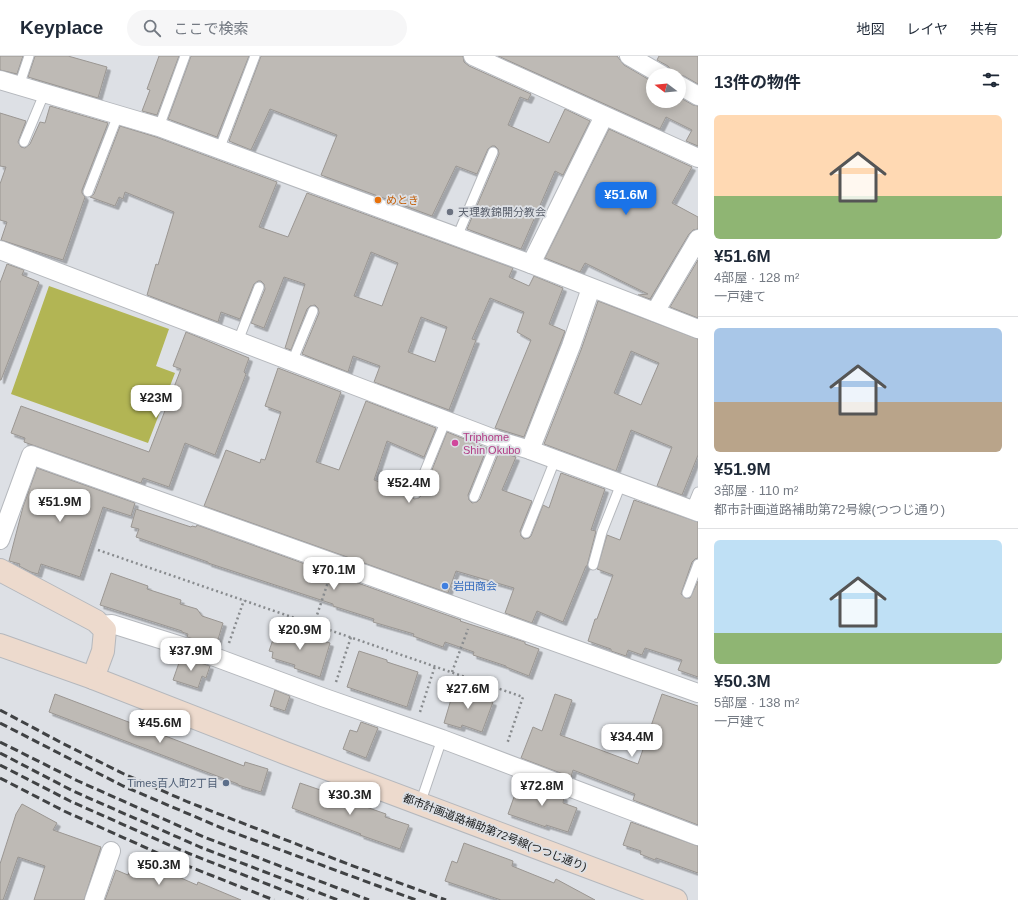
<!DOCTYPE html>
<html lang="ja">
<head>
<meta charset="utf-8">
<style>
  :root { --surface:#fff; --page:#f6f6f7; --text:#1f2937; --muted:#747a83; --line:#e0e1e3; --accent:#1a73e8 }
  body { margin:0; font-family:Arial,"Noto Sans JP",sans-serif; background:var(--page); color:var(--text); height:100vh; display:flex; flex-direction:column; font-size:15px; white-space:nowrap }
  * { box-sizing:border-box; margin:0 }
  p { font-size:13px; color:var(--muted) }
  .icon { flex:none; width:22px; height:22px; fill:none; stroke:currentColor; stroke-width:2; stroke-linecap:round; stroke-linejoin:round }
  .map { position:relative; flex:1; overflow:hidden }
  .details { display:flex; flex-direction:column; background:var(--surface); width:320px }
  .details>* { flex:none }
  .needle { width:26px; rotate:286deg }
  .controls { position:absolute; left:646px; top:12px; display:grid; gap:8px }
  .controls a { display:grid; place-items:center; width:40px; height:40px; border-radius:50%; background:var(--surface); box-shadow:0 2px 10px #0003; font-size:20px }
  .price { position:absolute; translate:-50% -34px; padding:0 9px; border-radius:8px; background:#fff; color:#222; font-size:13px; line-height:26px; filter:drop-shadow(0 1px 2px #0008) }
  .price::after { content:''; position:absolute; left:50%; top:24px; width:12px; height:9px; margin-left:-6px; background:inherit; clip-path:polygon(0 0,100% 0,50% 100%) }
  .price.active { background:var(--accent); color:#fff }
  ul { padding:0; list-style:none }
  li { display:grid; align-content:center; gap:8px; height:212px; padding:0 16px }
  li+li { border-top:1px solid var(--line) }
  li span { display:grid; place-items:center; height:124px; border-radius:6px; color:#555 }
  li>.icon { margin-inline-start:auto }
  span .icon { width:72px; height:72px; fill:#fffc; stroke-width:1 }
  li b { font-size:17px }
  h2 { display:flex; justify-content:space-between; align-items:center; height:48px; padding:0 16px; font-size:17px }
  header { display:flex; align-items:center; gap:24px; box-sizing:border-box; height:56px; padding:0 20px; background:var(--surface); border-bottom:1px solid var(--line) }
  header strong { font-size:19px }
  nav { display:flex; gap:22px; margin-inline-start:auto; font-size:14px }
  .search { width:280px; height:36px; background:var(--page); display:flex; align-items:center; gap:10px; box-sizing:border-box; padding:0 14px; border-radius:22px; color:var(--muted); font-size:15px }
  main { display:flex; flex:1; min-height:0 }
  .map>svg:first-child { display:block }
</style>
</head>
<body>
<header>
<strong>Keyplace</strong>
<div class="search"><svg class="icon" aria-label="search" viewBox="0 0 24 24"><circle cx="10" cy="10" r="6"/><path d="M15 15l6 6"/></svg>ここで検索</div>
<nav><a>地図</a><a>レイヤ</a><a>共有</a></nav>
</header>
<main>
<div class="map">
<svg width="698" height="844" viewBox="0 0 698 844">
  <defs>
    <filter id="shadow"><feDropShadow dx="3.5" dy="3.5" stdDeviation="0" flood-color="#0004"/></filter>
  </defs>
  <rect width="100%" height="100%" fill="#dde0e5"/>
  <path fill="#b2b554" d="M49,230L169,273L156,310L175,317L148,387L11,338Z"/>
  <g fill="#bebab5" stroke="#9a9692" fill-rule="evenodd" filter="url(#shadow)">
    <path d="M0,0H23L17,18L0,14Z"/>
    <path d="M35,0H68L107,11L98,42L28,21Z"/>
    <path d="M159,0H179L157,59L142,55L150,34L147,33Z"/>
    <path d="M191,0H249L217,81L168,63Z"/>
    <path d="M261,0H463L464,6L469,10L531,38L528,44L520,41L508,69L549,87L565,53L590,65L563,119L555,115L521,193L467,173L499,98L498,93L495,90H492L488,93L477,118L456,110L432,160L321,119L337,79L270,53L251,94L229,85Z"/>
    <path d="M498,0H617L624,9L653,26V45H679V41L693,49L698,50V90L686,85L692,74L666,61L660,73Z"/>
    <path d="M659,0H698V28L684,20L672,19L671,14L668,10L657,4Z"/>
    <path d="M50,50L108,67L82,134V137L85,141L63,204L1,184L7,166L0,164V128L6,111L0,110V57L26,65L18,86L21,91L25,92L30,88L40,66L45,67Z"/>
    <path d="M120,70L156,81L277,126L259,171L288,181L307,137L513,212L509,221L529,230L534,220L563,232L549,268L565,275L524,381L495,372L531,284L517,276L524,256L490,242L472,283L476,284L449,354L374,326L380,310L353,300L348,316L302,298L319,257L318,252L315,249L310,250L307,253L291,294L285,292L305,228L284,221L264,272L251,267L265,233L264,228L261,225H258L254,228L240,263L221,256L218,266L147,239L156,208L158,209L174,156L125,136L123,143L119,141L115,150L90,141L94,138ZM371,196L398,207L382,250L354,240ZM421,261L447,271L435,306L408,296Z"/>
    <path d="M609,73L692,111L672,147L698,161V173L693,174L689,178L650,243L638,239L648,238L585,207L580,216L545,202Z"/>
    <path d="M698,204V262L670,251Z"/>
    <path d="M7,208L24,214L22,219L39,226L1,324H0V227Z"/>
    <path d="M598,245L698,283V399L682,439L657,430L672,391L631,374L616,415L544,388L581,294ZM631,295L659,307L641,349L614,337Z"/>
    <path d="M186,276L249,302L244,316L246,318L215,399L185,387L169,431L143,422L141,427L24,386L25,382L11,377L21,350L149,396L181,313L173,310Z"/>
    <path d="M278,312L341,336L316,406L339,414L366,345L436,372L424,401L387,385L374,424L410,437L411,440L414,443L419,442L422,439L447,376L487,392L468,439L469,444L472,447L477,446L480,443L499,396L516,401L502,434L532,445L520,475L521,480L524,483L529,482L531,480L543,449L549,452L561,417L605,433L591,474L596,475L587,510H586L563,566L537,555L532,567L505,557L514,532L456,515L448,537L204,450L226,394L260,407L261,403L265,404L281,356L265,350Z"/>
    <path d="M37,412L135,447L131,460L103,451L80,521L41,508L38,518L31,516L19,510L20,508L9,505L23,451Z"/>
    <path d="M634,444L698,466V502L695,503L692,506L681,538L685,542H690L698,525V621L678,614L682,604L645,592L642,599L628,594L626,600L611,595V593L588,585L595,563H597L613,519L597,513L607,479L620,484Z"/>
    <path d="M136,453L191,471L192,470L196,471L197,469L441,557L461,564L460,565L525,586V588L539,593L529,620L506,611V610L473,599L474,596L445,586L443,591L413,580L414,578L373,566L374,563L333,550V548L208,507V506L136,481L139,473L131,471Z"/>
    <path d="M111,517L148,530L147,533L181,544L180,548L197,553L202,560L223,567L216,590L187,581L188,578L182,576V575L100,549Z"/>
    <path d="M277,572L330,587L320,621L294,612L295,609L272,602L273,596L269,595Z"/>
    <path d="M359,595L387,604V606L418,616L407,651L347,631Z"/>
    <path d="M181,601L210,610L206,622L202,620L198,632L173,624Z"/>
    <path d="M455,630L472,636L471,639L493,646L482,676L462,669L461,672L444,667Z"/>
    <path d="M275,634L290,640L285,655L270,650Z"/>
    <path d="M55,638L244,710L245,706L268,713L261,736L238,729V728L49,656Z"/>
    <path d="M555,638L572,644L560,679L638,708L662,638L698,650V769L633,744L635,738L573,714L571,721L521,702L533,671L542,675Z"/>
    <path d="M361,666L378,672L366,702L343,693L350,674L357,676Z"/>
    <path d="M520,724L564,741L563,747L577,752L568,776L546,769V771L508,758Z"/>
    <path d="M300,727L367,750L366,751L386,758L385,761L409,769L400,793L360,779L361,778L292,752Z"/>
    <path d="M22,748L57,767L53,774L101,791L84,844H34L45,810L18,801L3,844H0V808L16,758Z"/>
    <path d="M631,766L698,790V817L656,802L655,804L640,798L641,795L623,789Z"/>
    <path d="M464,787L513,805L512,810L554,827L556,823L595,844H501L445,825L452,805L457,807Z"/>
    <path d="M135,802L197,829L198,826L241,844H105L116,814L128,819Z"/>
  </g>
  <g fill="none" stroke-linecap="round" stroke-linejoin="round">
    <g stroke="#b5b8bd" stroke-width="11">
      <g id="lane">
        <path d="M19,30L29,0"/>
        <path d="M159,71L185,0"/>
        <path d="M24,86L44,38"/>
        <path d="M219,94L255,0"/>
        <path d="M88,136L118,59"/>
        <path d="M457,181L493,96"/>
        <path d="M238,285L259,231"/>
        <path d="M292,306L313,255"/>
        <path d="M416,437L446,364"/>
        <path d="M474,441L497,384"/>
        <path d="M691,453L698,436"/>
        <path d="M526,477L555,404"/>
        <path d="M593,509L602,476L621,428"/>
        <path d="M687,537L698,508"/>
        <path d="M420,748L442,683"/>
      </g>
    </g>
    <g stroke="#b5b8bd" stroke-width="20">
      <g id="street">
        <path d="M473,0L698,102"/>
        <path d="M629,0L662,19"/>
        <path d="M0,24L159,71L531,208L698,273"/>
        <path d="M679,29L698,40"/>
        <path d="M0,194L497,384L530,394L698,456"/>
        <path d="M531,208L604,60"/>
        <path d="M655,256L698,183"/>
        <path d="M530,394L571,290L591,232"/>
        <path d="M0,484L31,399L698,637"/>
        <path d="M100,569L112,568L204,597L325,642L442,683L698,780"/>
        <path d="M94,844L111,795"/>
      </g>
    </g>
    <g stroke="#b5b8bd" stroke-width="24">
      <g id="secondary">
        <path d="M0,514L96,565L105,574L103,595L93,622"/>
        <path d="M0,589L93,622L285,697L676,844"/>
      </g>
    </g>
    <g stroke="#888b8e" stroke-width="2.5" stroke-dasharray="2 3" stroke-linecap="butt">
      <path d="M98,494L523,641L507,688"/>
      <path d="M314,568L329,523"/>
      <path d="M229,587L244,544"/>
      <path d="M452,616L468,573"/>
      <path d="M336,626L351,581"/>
      <path d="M420,656L435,610"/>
    </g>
    <use href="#lane" stroke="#fff" stroke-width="9"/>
    <use href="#street" stroke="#fff" stroke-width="18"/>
    <use href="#secondary" stroke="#eddacd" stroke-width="22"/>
    <g stroke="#404244" stroke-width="3" stroke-dasharray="8 4" stroke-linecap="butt">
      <path d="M0,654L62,687L124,718L188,746L348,808L446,844"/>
      <path d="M0,667L123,730L224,773L416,844"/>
      <path d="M0,686L78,725L204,781L369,844"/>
      <path d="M0,697L73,735L200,791L338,844"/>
      <path d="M0,709L70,745L185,796L308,844"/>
      <path d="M0,722L64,755L180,807L274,844"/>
    </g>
  </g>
  <circle fill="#e8710a" stroke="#dde0e5" stroke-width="1.5" cx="378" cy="144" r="4"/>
  <circle fill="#6b7280" stroke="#dde0e5" stroke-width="1.5" cx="450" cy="156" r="4"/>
  <circle fill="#d1479c" stroke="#dde0e5" stroke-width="1.5" cx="455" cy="387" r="4"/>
  <circle fill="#3f7fe0" stroke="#dde0e5" stroke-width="1.5" cx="445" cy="530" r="4"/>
  <circle fill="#5c6f8a" stroke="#dde0e5" stroke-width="1.5" cx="226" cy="727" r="4"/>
  <g text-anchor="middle" stroke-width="3.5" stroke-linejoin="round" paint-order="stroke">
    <g font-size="11" fill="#c56008" stroke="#dde0e5" text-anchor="start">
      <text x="386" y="148">めとき</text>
    </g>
    <g font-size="11" fill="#5b616d" stroke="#dde0e5" text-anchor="start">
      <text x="458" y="160">天理教錦開分教会</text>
    </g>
    <g font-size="11" fill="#b23c85" stroke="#dde0e5" text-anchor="start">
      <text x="463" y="385">Triphome<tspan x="463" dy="13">Shin Okubo</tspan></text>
    </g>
    <g font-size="11" fill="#366cbe" stroke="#dde0e5" text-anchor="start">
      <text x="453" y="534">岩田商会</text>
    </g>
    <g font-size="11" fill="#4e5e75" stroke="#dde0e5" text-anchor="end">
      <text x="218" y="731">Times百人町2丁目</text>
    </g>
    <g font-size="11" fill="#161819" stroke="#dde0e5">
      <text transform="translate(495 776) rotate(21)" y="4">都市計画道路補助第72号線(つつじ通り)</text>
    </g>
  </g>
</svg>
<div class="controls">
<a><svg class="needle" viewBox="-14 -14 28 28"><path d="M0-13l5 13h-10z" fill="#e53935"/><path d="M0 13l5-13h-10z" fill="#747a83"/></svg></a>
</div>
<b class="price active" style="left:626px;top:160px">¥51.6M</b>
<b class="price" style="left:156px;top:363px">¥23M</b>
<b class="price" style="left:409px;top:448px">¥52.4M</b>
<b class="price" style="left:60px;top:467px">¥51.9M</b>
<b class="price" style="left:334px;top:535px">¥70.1M</b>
<b class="price" style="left:300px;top:595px">¥20.9M</b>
<b class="price" style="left:191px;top:616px">¥37.9M</b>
<b class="price" style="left:468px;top:654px">¥27.6M</b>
<b class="price" style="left:160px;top:688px">¥45.6M</b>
<b class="price" style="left:632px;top:702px">¥34.4M</b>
<b class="price" style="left:542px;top:751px">¥72.8M</b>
<b class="price" style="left:350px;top:760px">¥30.3M</b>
<b class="price" style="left:159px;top:830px">¥50.3M</b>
</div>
<section class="details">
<h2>13件の物件<svg class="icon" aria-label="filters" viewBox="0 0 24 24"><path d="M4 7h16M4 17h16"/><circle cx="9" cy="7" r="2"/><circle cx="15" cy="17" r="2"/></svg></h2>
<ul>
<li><span style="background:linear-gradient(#ffd9b3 65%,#8fb573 0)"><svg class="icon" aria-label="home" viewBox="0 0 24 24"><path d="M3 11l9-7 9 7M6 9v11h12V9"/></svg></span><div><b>¥51.6M</b><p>4部屋 · 128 m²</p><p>一戸建て</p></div></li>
<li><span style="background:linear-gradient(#a9c7e8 60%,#b9a48a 0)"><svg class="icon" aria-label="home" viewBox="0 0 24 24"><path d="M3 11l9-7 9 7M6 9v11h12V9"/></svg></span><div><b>¥51.9M</b><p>3部屋 · 110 m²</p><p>都市計画道路補助第72号線(つつじ通り)</p></div></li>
<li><span style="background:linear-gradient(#bfe0f5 75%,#8fb573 0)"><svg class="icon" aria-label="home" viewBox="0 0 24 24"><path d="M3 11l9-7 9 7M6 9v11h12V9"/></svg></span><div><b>¥50.3M</b><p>5部屋 · 138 m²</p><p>一戸建て</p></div></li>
</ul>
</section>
</main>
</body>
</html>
